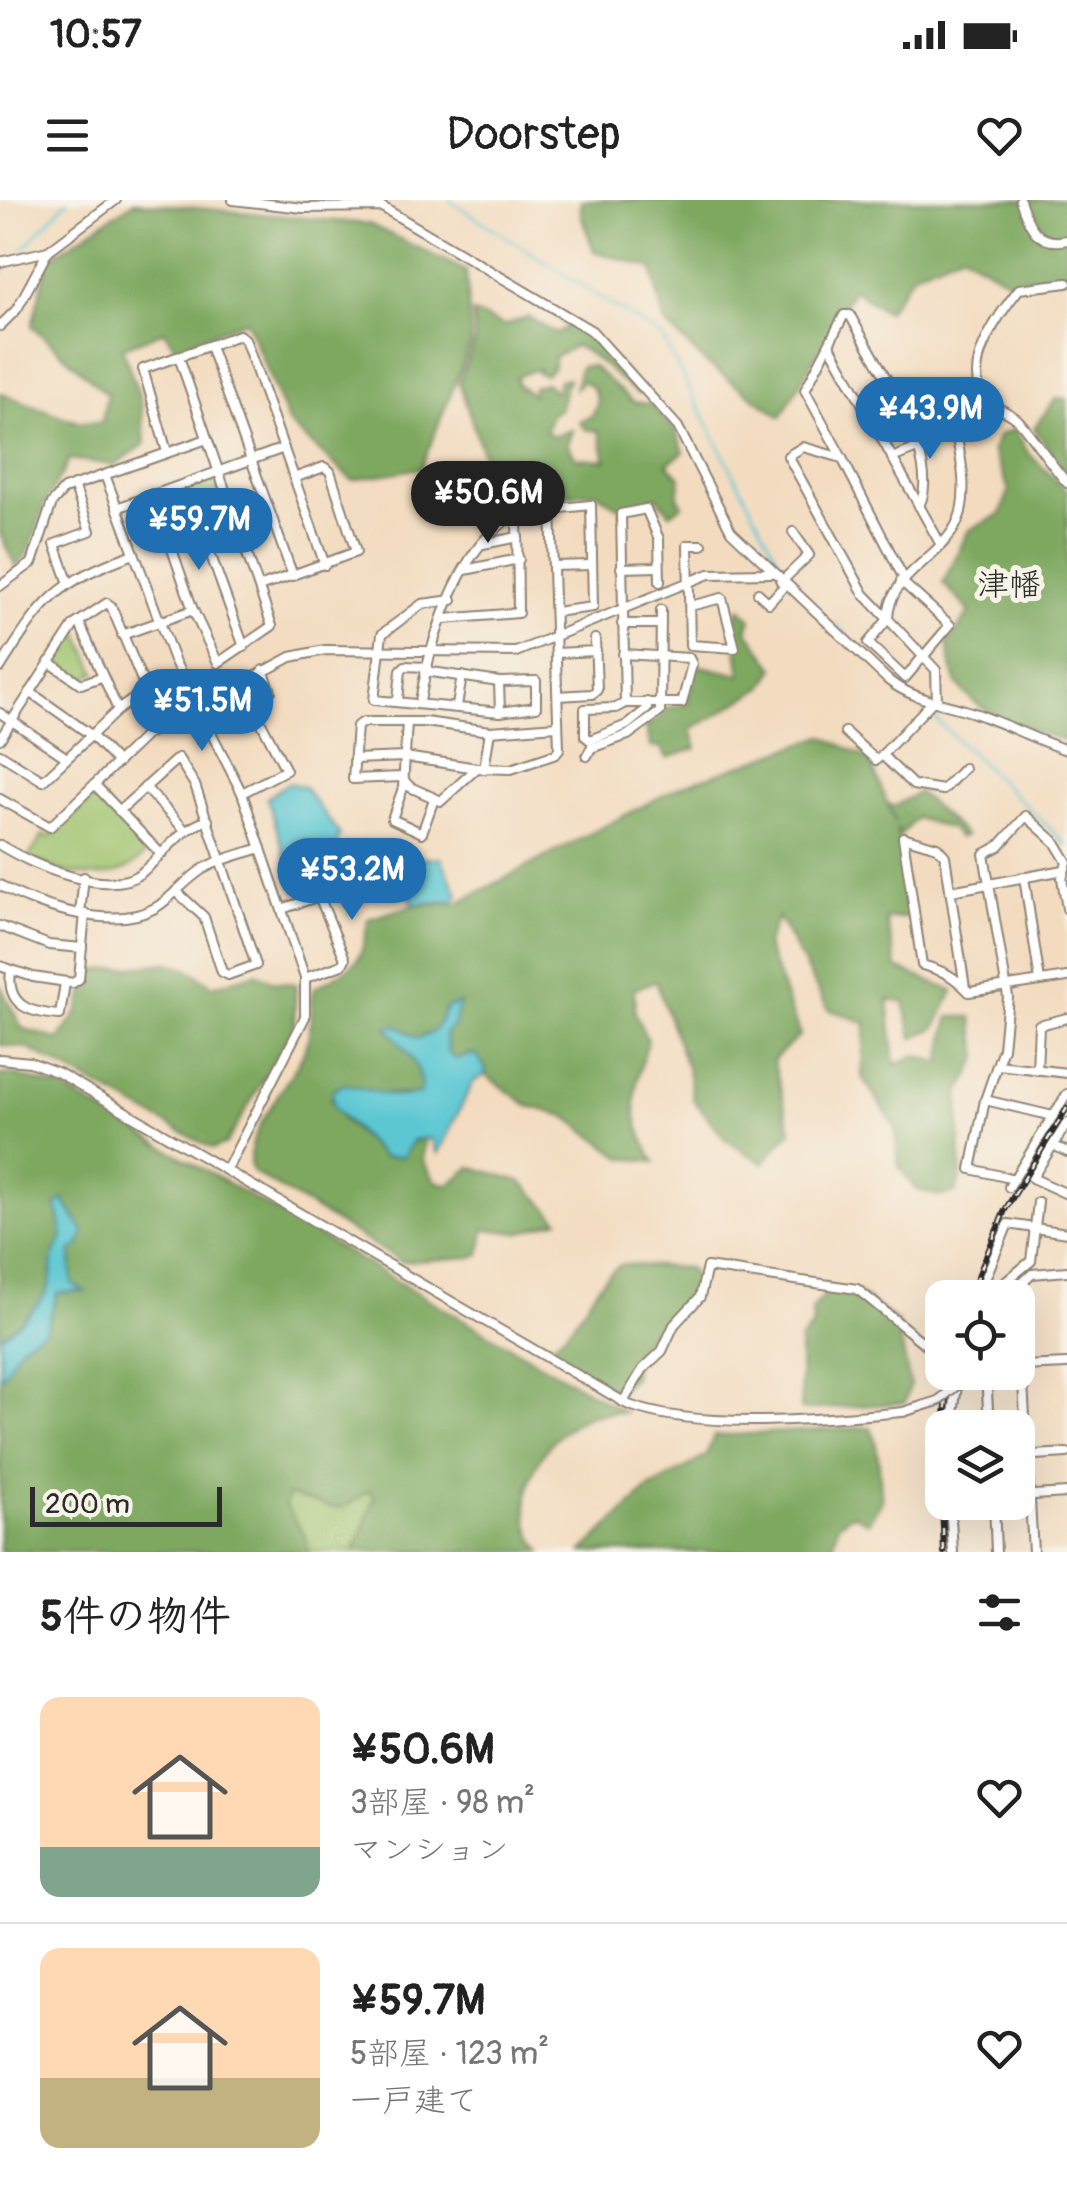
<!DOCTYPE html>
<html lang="ja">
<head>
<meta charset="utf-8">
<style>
  :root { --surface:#fff; --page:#f2f2f2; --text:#222; --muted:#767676; --line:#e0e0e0; --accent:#1f6fb2 }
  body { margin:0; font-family:Pangolin,"Klee One",sans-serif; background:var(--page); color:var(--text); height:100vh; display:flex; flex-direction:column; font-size:38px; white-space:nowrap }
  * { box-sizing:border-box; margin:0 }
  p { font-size:32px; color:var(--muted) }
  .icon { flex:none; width:55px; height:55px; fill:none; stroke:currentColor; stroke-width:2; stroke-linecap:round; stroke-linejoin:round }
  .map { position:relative; height:1352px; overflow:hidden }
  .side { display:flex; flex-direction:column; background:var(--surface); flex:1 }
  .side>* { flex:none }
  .tools { position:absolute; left:925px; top:1080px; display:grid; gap:20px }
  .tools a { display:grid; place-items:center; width:110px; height:110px; border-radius:20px; background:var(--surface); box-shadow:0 10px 40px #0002; font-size:50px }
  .scale { position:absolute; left:30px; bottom:25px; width:192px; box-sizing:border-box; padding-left:10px; border:5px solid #2b2b2b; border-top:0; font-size:28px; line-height:35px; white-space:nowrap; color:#2b2b2b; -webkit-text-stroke:8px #f7f3e8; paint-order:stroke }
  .price { position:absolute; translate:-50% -85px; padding:0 22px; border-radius:35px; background:var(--accent); color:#fff; font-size:32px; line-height:65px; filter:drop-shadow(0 2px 5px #0008) }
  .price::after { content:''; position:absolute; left:50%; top:60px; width:30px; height:22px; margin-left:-15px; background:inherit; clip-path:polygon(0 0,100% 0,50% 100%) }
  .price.active { background:#222; color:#fff }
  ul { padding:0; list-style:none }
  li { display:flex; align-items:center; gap:30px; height:250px; padding:0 40px }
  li+li { border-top:2px solid var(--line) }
  li span { display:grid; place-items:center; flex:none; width:280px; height:200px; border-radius:20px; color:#555 }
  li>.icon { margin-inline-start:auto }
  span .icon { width:120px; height:120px; fill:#fffc; stroke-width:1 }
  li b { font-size:42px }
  h2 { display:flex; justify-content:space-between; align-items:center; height:120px; padding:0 40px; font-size:42px }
  .status { display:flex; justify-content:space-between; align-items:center; height:70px; padding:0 50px; background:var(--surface); direction:ltr }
  .status svg { height:28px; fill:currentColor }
  header { display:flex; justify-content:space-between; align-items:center; height:130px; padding:0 40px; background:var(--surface); font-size:45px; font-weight:600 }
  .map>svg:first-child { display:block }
</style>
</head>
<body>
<div class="status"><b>10:57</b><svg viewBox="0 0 49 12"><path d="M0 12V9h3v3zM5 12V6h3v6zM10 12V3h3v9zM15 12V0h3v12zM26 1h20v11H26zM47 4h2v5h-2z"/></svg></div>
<header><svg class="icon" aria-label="menu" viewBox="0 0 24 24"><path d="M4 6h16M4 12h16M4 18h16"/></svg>Doorstep<svg class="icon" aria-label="heart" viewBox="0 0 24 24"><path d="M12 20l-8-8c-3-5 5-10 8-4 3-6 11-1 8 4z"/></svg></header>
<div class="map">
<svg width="1067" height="1352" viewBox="0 0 1067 1352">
  <rect width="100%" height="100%" fill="#f7f3e8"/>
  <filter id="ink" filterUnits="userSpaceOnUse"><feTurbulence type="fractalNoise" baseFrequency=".01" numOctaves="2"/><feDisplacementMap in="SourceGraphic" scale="20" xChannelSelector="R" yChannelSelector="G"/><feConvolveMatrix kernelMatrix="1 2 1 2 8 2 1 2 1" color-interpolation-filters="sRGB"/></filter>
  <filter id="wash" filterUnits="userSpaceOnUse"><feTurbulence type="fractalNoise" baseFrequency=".0048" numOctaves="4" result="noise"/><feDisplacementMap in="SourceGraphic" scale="40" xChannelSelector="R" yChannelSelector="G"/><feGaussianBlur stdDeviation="2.25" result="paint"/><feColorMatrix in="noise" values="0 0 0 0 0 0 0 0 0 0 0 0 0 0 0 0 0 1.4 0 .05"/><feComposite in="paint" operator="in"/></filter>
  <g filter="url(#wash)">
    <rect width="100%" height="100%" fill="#f3dbbf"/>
    <g fill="#9ec26c" stroke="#64764c" stroke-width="2.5">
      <path d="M215,278L227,312L186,326L174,292Z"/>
      <path d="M76,426L96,473L81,480L53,460Z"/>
      <path d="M98,594L145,654C115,689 65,675 28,658L44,634L49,637Z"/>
      <path d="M369,1290L375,1297L355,1352H308L285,1305L288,1294L354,1301Z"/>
    </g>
    <g fill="#7ea860" stroke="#546a46" stroke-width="2.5">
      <path d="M581,0H1067V74L1009,81L961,53L914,73L886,112L853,89L781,217L706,163L664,122L652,68L594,51L581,15Z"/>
      <path d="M134,2L369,24L466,71L471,143L421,268L352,280L289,224L246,120L176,148L164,131L122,148L141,201L145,244L115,265L69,259C62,277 49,292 43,309C34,333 35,348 16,367L0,334V193L80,223L102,222L107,194L32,126L48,59Z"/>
      <path d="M552,112L590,135L640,189L638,194C616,179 598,156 575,146L554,157V167L545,175L537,172L539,168L516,177L517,184L533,195V187L545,183L556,192L559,180L568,178L559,210L551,214L545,231L554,236L572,230L567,244L576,258L606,260L599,231L585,229L579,221L592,216L598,202L593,188L583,181L575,188L580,167L591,165L633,202L650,204L676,231L684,252L667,264L681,278L678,297L683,305L670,313L657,297L619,308L596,292L540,298L532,291L503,315L459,182L475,142L473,113L504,126L528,117L557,134L568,126Z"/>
      <path d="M1056,198L1067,199V275L1034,228Z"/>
      <path d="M1015,229L1028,253L1067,291V541C1031,531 980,518 957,483C951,473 950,456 947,444L970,412L943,383L969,330L1001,314L1009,290L992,250L999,235Z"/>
      <path d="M740,407L751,419L747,430L775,468L763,487L691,530L697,548L667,558L661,548L651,547L646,527L663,516L665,508L687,504L696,465L741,475L733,422Z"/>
      <path d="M823,536L869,559L895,622L889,604L895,606L918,592L965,635L959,638L951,629L916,618L900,636L897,628L910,717L886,719L897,768L953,791L936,827L913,838L904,802L888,800L895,865L916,855L941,863L949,817H972L979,856L959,895L961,978L955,993L939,996L915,989L899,966L895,926L862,877L866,823L828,809L778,717L766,745L800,835L773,860L791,931L763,963L726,940L693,899L689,874L656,781L634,789L635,813L648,842C631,890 628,919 655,962L623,958L565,916L529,906L485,875L486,869L471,854L456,859L448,854L445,833L459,805L443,812L439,830L417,838L396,825L389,831C405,845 427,873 420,895L372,893L331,899L343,920L384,957L425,937L423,960L435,981L449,985L471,967L521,981L559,1020L519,1033L485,1029L480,1054L472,1057L402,1062L253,972C237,940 292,882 304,851C312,833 311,808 314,788C356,764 362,768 368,719L411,706L458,703L679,587Z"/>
      <path d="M169,763L188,769L213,786L257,773L273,782L296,784L294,827L226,944L213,949L27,848L0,845V785L22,828L59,840L78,812L91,771Z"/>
      <path d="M11,874L62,888L624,1212C611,1213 596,1212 584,1218C537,1240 506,1306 542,1352H355L375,1297L369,1290L345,1307L335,1308L288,1295L285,1305L306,1338L308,1352H0V1180L20,1145L45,1130L58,1093L84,1091L72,1084L71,1051L57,1005L63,1038C48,1064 56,1056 50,1083C46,1101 15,1128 0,1136V875Z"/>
      <path d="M622,1064L688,1068L696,1079L693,1093L636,1149L633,1177L618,1193L546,1148C582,1128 588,1085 622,1064Z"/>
      <path d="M831,1088L857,1092L897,1122L910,1185L905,1203L801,1210L800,1140L813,1126L812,1109Z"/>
      <path d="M871,1227C880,1252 879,1274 882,1301L868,1322L852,1314L838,1324L832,1352H582L647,1290L706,1256L714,1236Z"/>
    </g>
    <g fill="#5bc7d3" stroke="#43797f" stroke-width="2.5">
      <path d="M288,583L304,587L340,635L329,665L333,680L297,692L267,598Z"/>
      <path d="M404,658H441L458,694L455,701L413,704L398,663Z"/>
      <path d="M460,803L453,826L445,834L448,853L456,859L476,854L486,869L485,875L473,882L438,954L430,938L413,940L403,957H383L334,908L332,890L344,884L396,897L420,894C428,870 400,845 387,827L396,825L417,838C440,834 436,825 446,808Z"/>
      <path d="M63,999L84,1032L79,1046L71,1051L72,1084L85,1091L58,1093L45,1130L21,1145L0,1180V1136C15,1128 46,1101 50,1083C56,1056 47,1064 63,1038L57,1005Z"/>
    </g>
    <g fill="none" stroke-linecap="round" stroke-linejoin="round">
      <g stroke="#5bc7d3" stroke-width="2.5">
        <path d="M449,0L662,137L785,372"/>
        <path d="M23,49L68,0"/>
        <path d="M0,75L8,66"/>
        <path d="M835,424L893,479"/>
        <path d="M911,498L922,507"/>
        <path d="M928,512L1067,645"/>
      </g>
    </g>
  </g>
  <g filter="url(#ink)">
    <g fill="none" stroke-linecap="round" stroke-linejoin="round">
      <g stroke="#8f8375" stroke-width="12">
        <g id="minor">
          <path d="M233,0L303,8L382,7L592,131L678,227L731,331L888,480C914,501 947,503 977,514C1008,525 1036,540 1067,550"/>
          <path d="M1020,0C1028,25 1037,47 1067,40"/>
          <path d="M0,62L48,51"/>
          <path d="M1067,83L1019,89C1000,113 958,170 987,200C996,209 1011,212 1019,221C1036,241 1050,263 1067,283"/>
          <path d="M0,126L17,109L48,51L116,0"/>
          <path d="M829,144L941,345"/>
          <path d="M210,146L293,376"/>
          <path d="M167,252L143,169L239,135L245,139L325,365"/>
          <path d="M842,258L805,190L844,115H850C874,161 944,258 919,306"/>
          <path d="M892,258L956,233C961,259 967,286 961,312C949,358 889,369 888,419L936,470L937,502"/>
          <path d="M105,275L174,460L242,593L305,778V817L227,969"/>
          <path d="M153,294L193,410L218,463L272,426L179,157"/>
          <path d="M117,308L284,248"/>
          <path d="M200,325L244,447"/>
          <path d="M166,336L233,312"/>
          <path d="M483,344L518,337"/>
          <path d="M553,366L592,365"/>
          <path d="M621,368L659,367"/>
          <path d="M465,370L519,359"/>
          <path d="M68,381L55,344L90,331L74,285"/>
          <path d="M901,381L950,425L905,478L868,443L888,419L864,394L788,256L803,247L842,258L904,379"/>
          <path d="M781,382L809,355L793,332"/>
          <path d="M0,386L32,363L52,303L64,289L207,239"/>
          <path d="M259,387L356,352L330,271L324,267L294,278"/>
          <path d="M758,393L769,403L785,385"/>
          <path d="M690,406L722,398L735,448L690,445L688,345H702"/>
          <path d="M555,412L593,407L591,305L551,309L559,549L556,554L511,569L477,568L441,601L410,587L401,577L353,579L357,526L364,522H425L490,531L557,526"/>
          <path d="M444,419L518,413L517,310"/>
          <path d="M79,422L118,510"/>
          <path d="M622,424H661"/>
          <path d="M122,435L193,410"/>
          <path d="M556,453L596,451"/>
          <path d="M623,454L689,458L692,464L682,503H625"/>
          <path d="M49,462L81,484L101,477"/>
          <path d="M0,468C43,400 56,382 134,354"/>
          <path d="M425,471L499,482L536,481V507L500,512L374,500L382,434L422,404L452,400"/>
          <path d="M499,482L500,512"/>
          <path d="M30,492L91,535L118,563"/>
          <path d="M558,496L592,494L597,490L595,439"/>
          <path d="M398,500L401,470L405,466L427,467"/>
          <path d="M420,501C429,449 448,385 481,344C496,326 516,312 533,296"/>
          <path d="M647,502V509L627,525L590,540L585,536V509L616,508L625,503L621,314L646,309L659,339L660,382"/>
          <path d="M457,506L462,476"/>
          <path d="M0,513L67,558"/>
          <path d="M407,522L403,588L392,619L422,633L434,599"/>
          <path d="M845,532L876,560L882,555L913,585L943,590L964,568"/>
          <path d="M0,539L74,425L107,403L111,406L146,490L118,510L43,581L0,554"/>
          <path d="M882,555L933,501"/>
          <path d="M587,556L591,548L628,535L660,512L661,410"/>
          <path d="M354,559L405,557L477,568"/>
          <path d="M484,569L490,531"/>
          <path d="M95,585L160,653"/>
          <path d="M145,587L183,628"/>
          <path d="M242,593L286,570L252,505L271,491L263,470"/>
          <path d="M0,599L50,627L147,534L291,457L325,450L516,452L709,374L771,373"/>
          <path d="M119,611L178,558L195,585L256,765L228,775L222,772L204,717L176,691"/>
          <path d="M0,645C30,664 108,699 141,673C166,653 176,631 208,620"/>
          <path d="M1024,677L1040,781"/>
          <path d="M0,685C36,707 115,731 155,708C172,698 185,680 203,669C219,659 242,654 261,648"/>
          <path d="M951,691L1064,670"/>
          <path d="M282,709L319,696L345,759L342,765L305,778"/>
          <path d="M80,713L84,677"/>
          <path d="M0,726L49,745L82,748"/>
          <path d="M0,766L33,777L73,783L79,779L85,713"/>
          <path d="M11,771C6,806 30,813 60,815L65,783"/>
          <path d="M965,788L945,656L937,647L903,637L922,765C944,771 954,776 969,792L1067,777"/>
          <path d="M0,859L30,862L59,873L629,1205C699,1231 827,1219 903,1212"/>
          <path d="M998,865L1067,873"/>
          <path d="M1037,870L1039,825L1067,818"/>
          <path d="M985,900L1053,916"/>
          <path d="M1067,923L1032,978L1067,994"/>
          <path d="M1053,945L1067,952"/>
          <path d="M1014,979L971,969L985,900L1003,848L1008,797L984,654L999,646L1026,616L1055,642L1067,662L1062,678L1067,709"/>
          <path d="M1009,987L1067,894"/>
          <path d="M981,1087L998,1088L1031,1061L1038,1002"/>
          <path d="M1027,1096L1022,1166L1033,1352"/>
          <path d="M977,1098L1008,1024L1067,1033"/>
          <path d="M1006,1098L1032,1074L1067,1071"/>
          <path d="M1022,1166L1067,1164"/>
          <path d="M986,1172L989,1228"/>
          <path d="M623,1202L643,1169L662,1151L674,1125L700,1097L707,1067L857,1089L942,1158"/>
          <path d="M951,1228L959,1172"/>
          <path d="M1035,1255L1067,1253"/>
          <path d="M1018,1296L1067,1293"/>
          <path d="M950,1302L953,1352"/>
          <path d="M994,1302L996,1352"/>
        </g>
      </g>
      <use href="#minor" stroke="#fff" stroke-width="8"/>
      <g stroke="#2b2b2b" stroke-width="6">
        <g id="rail">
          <path d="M969,1098L1005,1010L1067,908"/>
          <path d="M944,1352L940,1257L950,1172"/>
        </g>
      </g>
      <use href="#rail" stroke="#f7f3e8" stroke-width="2.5" stroke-dasharray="8" stroke-linecap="butt"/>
      <g stroke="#8f8375" stroke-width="12" stroke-linecap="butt">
        <path id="minor-bridge" d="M903,1212L938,1201L973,1172"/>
      </g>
      <use href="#minor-bridge" stroke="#fff" stroke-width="8"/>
    </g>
  </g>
  <g text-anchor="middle" stroke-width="10" stroke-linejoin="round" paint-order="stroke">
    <g font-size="32" fill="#2b2b2b" stroke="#f7f3e8">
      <text x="1009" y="395">津幡</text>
    </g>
  </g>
</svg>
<div class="tools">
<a><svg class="icon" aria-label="locate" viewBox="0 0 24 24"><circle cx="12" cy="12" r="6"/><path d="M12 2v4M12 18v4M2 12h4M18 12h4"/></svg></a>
<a><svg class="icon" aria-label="layers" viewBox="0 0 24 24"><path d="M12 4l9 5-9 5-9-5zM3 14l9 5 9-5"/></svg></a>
</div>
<div class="scale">200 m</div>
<b class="price" style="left:930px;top:262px">¥43.9M</b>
<b class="price active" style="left:488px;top:346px">¥50.6M</b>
<b class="price" style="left:199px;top:373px">¥59.7M</b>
<b class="price" style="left:202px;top:554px">¥51.5M</b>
<b class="price" style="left:352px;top:723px">¥53.2M</b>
</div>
<section class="side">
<h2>5件の物件<svg class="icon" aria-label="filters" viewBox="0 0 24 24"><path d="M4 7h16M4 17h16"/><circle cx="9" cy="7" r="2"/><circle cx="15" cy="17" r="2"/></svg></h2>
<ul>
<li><span style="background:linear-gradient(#ffd9b3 75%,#7fa58c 0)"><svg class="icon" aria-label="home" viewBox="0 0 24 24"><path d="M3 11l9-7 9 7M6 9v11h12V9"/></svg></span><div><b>¥50.6M</b><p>3部屋 · 98 m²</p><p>マンション</p></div><svg class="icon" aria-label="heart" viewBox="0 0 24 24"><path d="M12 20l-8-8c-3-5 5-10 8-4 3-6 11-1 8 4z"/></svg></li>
<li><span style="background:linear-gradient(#ffd9b3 65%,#c2b280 0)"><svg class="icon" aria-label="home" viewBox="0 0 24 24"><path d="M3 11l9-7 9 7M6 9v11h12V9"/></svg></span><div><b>¥59.7M</b><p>5部屋 · 123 m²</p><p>一戸建て</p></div><svg class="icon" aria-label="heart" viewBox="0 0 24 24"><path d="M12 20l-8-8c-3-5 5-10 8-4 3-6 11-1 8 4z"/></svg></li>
</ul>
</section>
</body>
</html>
